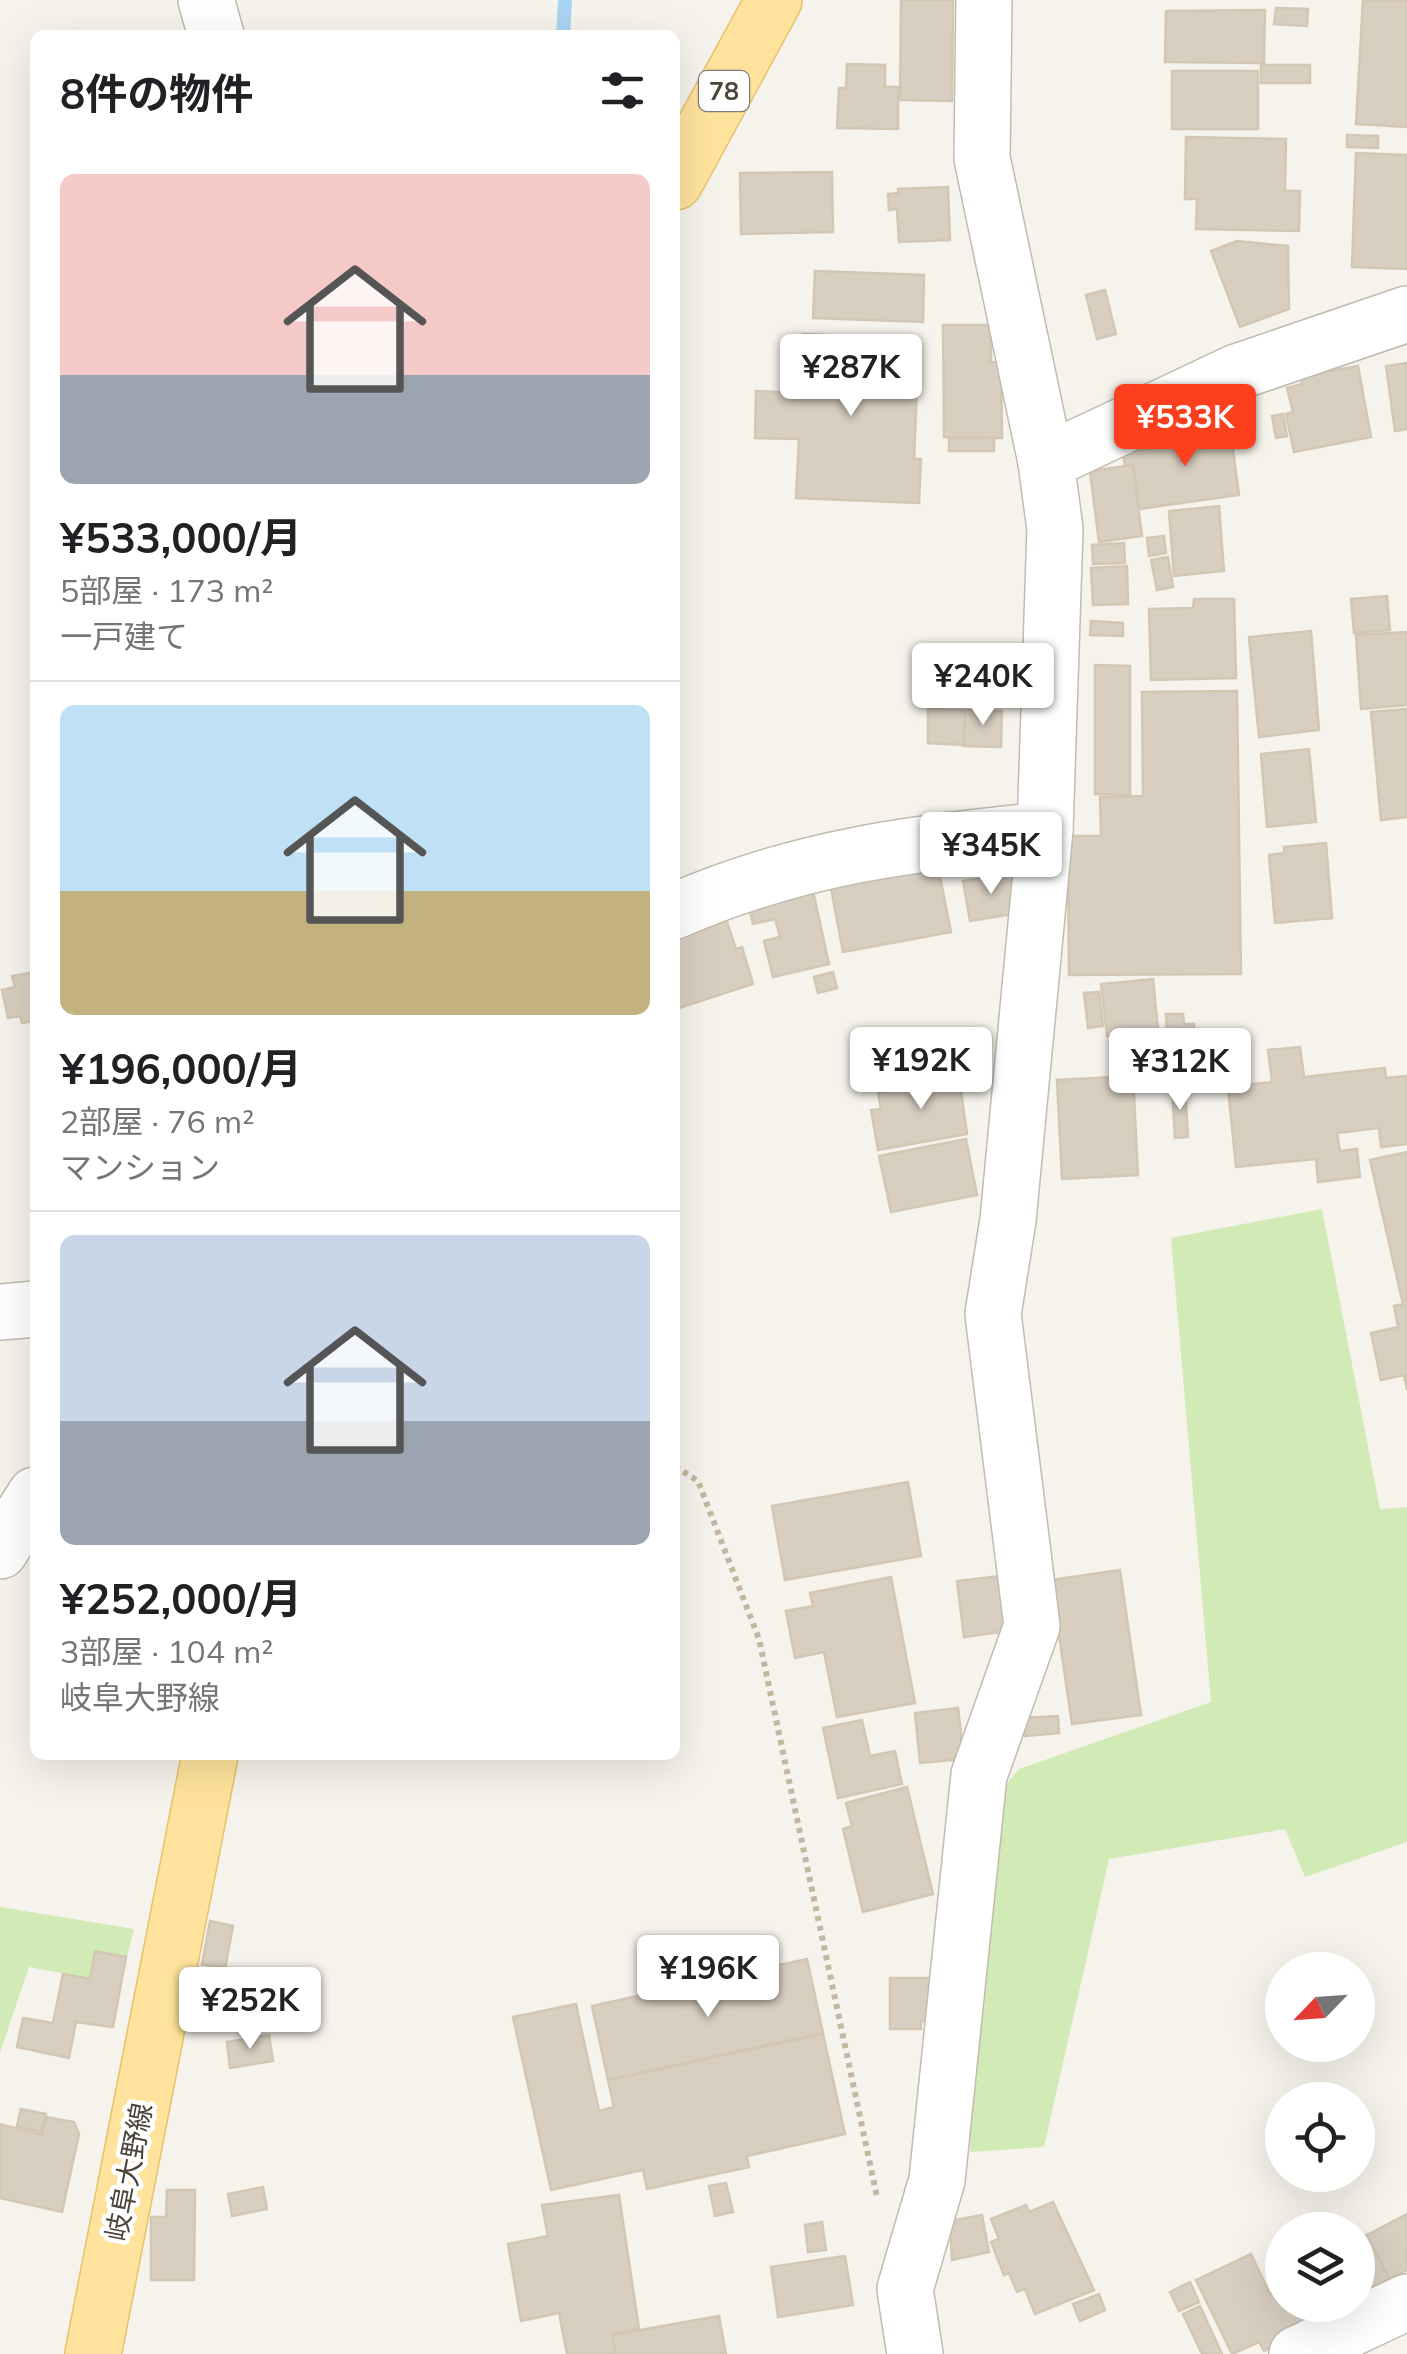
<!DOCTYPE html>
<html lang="ja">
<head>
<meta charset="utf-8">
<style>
  :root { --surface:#fff; --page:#f6f6f6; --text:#202124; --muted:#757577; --line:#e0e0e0; --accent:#fc3f1d }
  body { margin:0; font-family:Mulish,"Noto Sans JP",sans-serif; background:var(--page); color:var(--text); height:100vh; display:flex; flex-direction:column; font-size:38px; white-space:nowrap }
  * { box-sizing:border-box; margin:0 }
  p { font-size:32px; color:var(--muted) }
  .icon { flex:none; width:55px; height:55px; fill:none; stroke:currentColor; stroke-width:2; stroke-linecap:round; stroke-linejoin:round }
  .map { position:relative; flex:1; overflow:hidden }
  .drawer { position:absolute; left:30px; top:30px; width:650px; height:1730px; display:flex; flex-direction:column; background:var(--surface); border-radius:15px; box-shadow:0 10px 40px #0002 }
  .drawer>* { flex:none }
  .needle { width:65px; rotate:245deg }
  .buttons { position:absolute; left:1265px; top:1952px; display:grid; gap:20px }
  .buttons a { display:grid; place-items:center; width:110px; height:110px; border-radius:50%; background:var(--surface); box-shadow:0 10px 40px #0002; font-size:50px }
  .price { position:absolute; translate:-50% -85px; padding:0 22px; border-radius:10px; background:#fff; color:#222; font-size:32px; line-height:65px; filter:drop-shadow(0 2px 5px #0008) }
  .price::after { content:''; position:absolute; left:50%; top:60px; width:30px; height:22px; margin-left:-15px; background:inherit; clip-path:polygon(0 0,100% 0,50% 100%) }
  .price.selected { background:var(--accent); color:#fff }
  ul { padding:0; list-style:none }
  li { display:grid; align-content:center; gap:20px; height:530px; padding:0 30px }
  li+li { border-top:2px solid var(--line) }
  li span { display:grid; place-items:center; height:310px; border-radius:15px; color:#555 }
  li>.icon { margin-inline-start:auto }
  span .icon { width:180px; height:180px; fill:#fffc; stroke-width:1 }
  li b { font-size:42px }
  h2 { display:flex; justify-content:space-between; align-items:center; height:120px; padding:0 30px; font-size:42px }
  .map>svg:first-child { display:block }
</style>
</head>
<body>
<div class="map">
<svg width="1407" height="2354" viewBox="0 0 1407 2354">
  <rect width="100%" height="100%" fill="#f6f3ec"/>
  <g fill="#d2eab5">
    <path d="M1322,1209L1380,1509L1407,1507V1842L1305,1877L1285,1829L1109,1859L1044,2147L970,2152L983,1813L1019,1769L1211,1702L1171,1238Z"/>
    <path d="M0,1907L134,1929L120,1984L29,1967L0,2053Z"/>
  </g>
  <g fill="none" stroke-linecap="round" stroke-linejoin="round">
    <path stroke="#a9d4f2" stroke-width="14" d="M563,35L565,0"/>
  </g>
  <g fill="#d8cfc1" stroke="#d3c7b4" stroke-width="2.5">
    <path d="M901,0H953L952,101L900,100Z"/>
    <path d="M1363,0L1407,1V127L1356,124Z"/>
    <path d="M1276,8L1308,9L1307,26L1274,24Z"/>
    <path d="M1265,10L1264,63L1165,62L1166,11Z"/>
    <path d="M847,64L885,65V87H898V129L837,128L839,88H846Z"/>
    <rect x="1261" y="65" width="49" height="18"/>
    <rect x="1172" y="71" width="86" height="58"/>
    <path d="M1347,135L1378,136V148L1347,147Z"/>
    <path d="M1186,137L1286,139L1285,191H1300L1299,231L1196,229L1197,199H1185Z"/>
    <path d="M1356,153L1407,155V269L1352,267Z"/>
    <path d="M832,172L833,232L741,234L740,173Z"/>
    <path d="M948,187L950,240L899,242L897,209L889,210L888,194L898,193V189Z"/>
    <path d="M1237,241L1288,246L1289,309L1240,327L1211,251Z"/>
    <path d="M815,271L924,275L923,322L813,318Z"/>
    <path d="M1105,290L1116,334L1097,339L1086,295Z"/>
    <path d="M943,325H991V362L1001,363L1002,438L944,437Z"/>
    <path d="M803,334L919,339L914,459H921L919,503L796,498L799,439L755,438L756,391L801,393Z"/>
    <path d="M1407,363V429L1395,431L1386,366Z"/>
    <path d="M1358,366L1371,437L1294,452L1286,414L1293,412L1287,388L1302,384L1301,376Z"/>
    <path d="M1283,414L1287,436L1276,438L1272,416Z"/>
    <path d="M1230,427L1239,495L1139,509L1133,465L1125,466L1123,452L1152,448L1151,438Z"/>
    <rect x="949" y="438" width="45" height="13"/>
    <path d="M1133,465L1142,536L1099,542L1090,471Z"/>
    <path d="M1219,506L1224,571L1174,576L1169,511Z"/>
    <path d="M1164,536L1166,553L1149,556L1147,538Z"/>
    <path d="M1124,543L1125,563L1093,564L1092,545Z"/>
    <path d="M1168,557L1173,587L1157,590L1151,560Z"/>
    <path d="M1127,566L1128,604L1093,605L1091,568Z"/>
    <path d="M1387,596L1390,630L1354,633L1351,599Z"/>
    <path d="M1194,599H1234L1236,678L1151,680L1149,609L1193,608Z"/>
    <path d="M1091,621L1123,623V636L1090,635Z"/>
    <path d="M1311,631L1319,730L1259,737L1249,637Z"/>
    <path d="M1407,632V705L1361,709L1356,635Z"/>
    <path d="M1095,665L1130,666V795L1095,794Z"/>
    <path d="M1237,691L1241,974L1069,975L1068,836H1101L1100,797L1143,796L1142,692Z"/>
    <path d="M928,709L965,710L964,745L928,743Z"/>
    <path d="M1407,709V817L1381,820L1371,712Z"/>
    <path d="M965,710L1002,711L1001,747L964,746Z"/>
    <path d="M1309,749L1316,822L1267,827L1261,754Z"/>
    <path d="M1326,843L1332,918L1275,923L1269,855L1284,853V847Z"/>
    <path d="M938,867L951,932L843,952L831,888Z"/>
    <path d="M1012,873L1019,913L970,921L963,881Z"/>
    <path d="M811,882L829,964L773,977L764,941L780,937L775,919L753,924L747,897Z"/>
    <path d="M726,919L736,949L742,947L753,984L676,1009L675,936Z"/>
    <path d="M35,972V1021L22,1023L20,1016L8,1018L2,990L15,987L12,976Z"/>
    <path d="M833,972L837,988L818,993L814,977Z"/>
    <path d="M1153,979L1158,1030L1107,1036L1101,984Z"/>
    <path d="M1099,992L1103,1026L1088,1028L1084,993Z"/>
    <path d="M1166,1014H1183L1184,1024H1194L1196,1065L1183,1066V1077H1169Z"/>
    <path d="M1300,1047L1304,1077L1385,1068L1386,1078L1407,1076V1144L1381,1147L1379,1128L1337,1133L1340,1151L1357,1149L1360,1177L1318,1182L1316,1159L1236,1167L1228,1087L1272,1082L1268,1050Z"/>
    <path d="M967,1071L970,1089L961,1091L967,1134L878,1150L871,1110L881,1109L878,1093Z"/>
    <path d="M1133,1076L1138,1175L1062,1179L1057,1080Z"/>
    <path d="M1172,1088H1185L1188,1137L1175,1138Z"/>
    <path d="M966,1139L977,1195L891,1212L879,1156Z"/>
    <path d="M1407,1152V1390L1404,1375L1381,1380L1371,1333L1398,1327L1394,1306L1403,1304L1370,1160Z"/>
    <path d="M908,1482L921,1556L785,1580L772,1506Z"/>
    <path d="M1120,1570L1141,1715L1072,1724L1051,1580Z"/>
    <path d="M1002,1576L1009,1631L964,1637L957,1581Z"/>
    <path d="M891,1577L915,1703L837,1717L824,1652L795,1658L786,1611L813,1606L810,1593Z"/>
    <path d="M958,1708L964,1759L920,1763L915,1713Z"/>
    <path d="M1058,1716L1059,1733L1025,1736L1024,1718Z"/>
    <path d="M862,1720L870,1756L895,1751L902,1784L838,1798L823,1728Z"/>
    <path d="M907,1787L933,1894L863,1912L843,1829L852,1826L846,1803Z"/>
    <path d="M210,1921L233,1926L225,1969L202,1964Z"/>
    <path d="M95,1951L126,1957L113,2027L76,2022L69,2058L17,2047L23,2018L53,2023L63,1974L90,1979Z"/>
    <path d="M807,1959L823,2033L608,2080L592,2006Z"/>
    <path d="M890,1978H931L932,2021H921V2029H890Z"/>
    <path d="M576,2004L599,2111L614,2107L608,2080L823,2034L845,2134L747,2156L749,2167L647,2189L643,2170L551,2190L513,2017Z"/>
    <path d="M269,2035L273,2061L230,2068L227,2042Z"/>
    <path d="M21,2109L46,2114L41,2132L17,2126Z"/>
    <path d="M46,2117L74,2122L79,2134L62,2212L0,2198V2124L42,2135Z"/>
    <path d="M726,2183L733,2212L715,2216L709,2186Z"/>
    <path d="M263,2187L267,2209L232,2216L228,2194Z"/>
    <path d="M167,2190H195L194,2280H151V2217H166Z"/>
    <path d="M619,2195L639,2329L612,2334L616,2354H567L559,2313L521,2321L508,2244L548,2236L542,2205Z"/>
    <path d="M1053,2202L1094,2290L1035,2314L1025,2289L1017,2292L1009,2273L1004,2275L991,2242L999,2239L991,2219L1026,2205L1029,2212Z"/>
    <path d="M1407,2214V2270L1389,2279L1367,2235Z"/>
    <path d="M982,2215L989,2252L952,2260L950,2221Z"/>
    <path d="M822,2222L826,2250L808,2252L805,2225Z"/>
    <path d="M1367,2235L1389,2279L1358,2295V2239Z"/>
    <path d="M1251,2254L1270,2294L1282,2288V2305H1308L1318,2325L1264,2351L1259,2342L1232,2354L1196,2280Z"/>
    <path d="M845,2256L853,2305L778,2317L771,2267Z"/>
    <path d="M1190,2282L1199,2302L1179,2311L1170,2292Z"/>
    <path d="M1099,2294L1105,2310L1080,2321L1073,2304Z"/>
    <path d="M1200,2306L1222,2354H1202L1183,2314Z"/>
    <path d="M719,2316L726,2354H616L612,2335Z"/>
  </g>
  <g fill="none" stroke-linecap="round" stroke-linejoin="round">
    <g stroke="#c2bbae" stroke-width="58">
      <g id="minor">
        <path d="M206,0L216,35"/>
        <path d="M1046,462L1237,372L1407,314"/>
        <path d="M675,911C799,857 912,843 1045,830"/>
        <path d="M0,1312L35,1309"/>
        <path d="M0,1551L35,1495"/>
        <path d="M915,2354L905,2289L937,2180L979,1775L1032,1626L993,1314L1008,1220L1045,830L1055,529L1046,462L982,158L984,0"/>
        <path d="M1297,2354L1407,2302"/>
      </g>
    </g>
    <g stroke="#e6c16a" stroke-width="58">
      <g id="major">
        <path d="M675,182L774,0"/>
        <path d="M93,2354L210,1755"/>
      </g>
    </g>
    <path stroke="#c4b79f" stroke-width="6" stroke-dasharray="5 5" stroke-linecap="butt" d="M675,1466L698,1481L759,1639L877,2197"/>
    <use href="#minor" stroke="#fff" stroke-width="55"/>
    <use href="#major" stroke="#ffe39c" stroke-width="55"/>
  </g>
  <g text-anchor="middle" stroke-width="9" stroke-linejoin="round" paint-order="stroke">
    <rect fill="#fff" stroke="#817c74" stroke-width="2.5" x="699" y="71" width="50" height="40" rx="8"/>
    <g font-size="25" font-weight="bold" fill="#4b4439">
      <text x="724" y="100">78</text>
    </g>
    <g font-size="28" fill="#4b4439" stroke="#fff">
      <text transform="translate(129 2172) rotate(-79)" y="10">岐阜大野線</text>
    </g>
  </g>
</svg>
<div class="buttons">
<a><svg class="needle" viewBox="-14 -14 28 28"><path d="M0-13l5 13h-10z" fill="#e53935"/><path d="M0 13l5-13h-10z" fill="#757577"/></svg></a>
<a><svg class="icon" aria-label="locate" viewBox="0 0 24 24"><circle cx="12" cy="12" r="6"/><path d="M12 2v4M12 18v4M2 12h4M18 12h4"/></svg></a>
<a><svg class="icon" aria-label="layers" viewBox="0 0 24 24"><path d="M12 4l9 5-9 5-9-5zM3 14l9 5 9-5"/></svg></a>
</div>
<b class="price" style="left:851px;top:419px">¥287K</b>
<b class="price selected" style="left:1185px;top:469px">¥533K</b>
<b class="price" style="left:983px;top:728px">¥240K</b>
<b class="price" style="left:991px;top:897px">¥345K</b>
<b class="price" style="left:921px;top:1112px">¥192K</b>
<b class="price" style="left:1180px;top:1113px">¥312K</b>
<b class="price" style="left:708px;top:2020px">¥196K</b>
<b class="price" style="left:250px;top:2052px">¥252K</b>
<section class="drawer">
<h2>8件の物件<svg class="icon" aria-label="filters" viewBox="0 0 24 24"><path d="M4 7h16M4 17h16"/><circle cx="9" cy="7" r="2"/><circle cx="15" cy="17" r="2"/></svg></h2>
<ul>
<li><span style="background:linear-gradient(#f6c9c9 65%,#9aa5b1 0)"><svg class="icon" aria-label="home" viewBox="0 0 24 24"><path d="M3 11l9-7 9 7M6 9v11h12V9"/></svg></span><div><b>¥533,000/月</b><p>5部屋 · 173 m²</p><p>一戸建て</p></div></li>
<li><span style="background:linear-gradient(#bfe0f5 60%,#c2b280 0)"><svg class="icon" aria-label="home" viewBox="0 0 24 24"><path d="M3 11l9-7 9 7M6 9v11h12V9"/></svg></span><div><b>¥196,000/月</b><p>2部屋 · 76 m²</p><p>マンション</p></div></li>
<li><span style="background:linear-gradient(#c9d6e8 60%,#9aa5b1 0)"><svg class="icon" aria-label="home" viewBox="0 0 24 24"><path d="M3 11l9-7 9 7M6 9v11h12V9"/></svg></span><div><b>¥252,000/月</b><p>3部屋 · 104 m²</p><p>岐阜大野線</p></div></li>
</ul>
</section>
</div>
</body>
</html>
